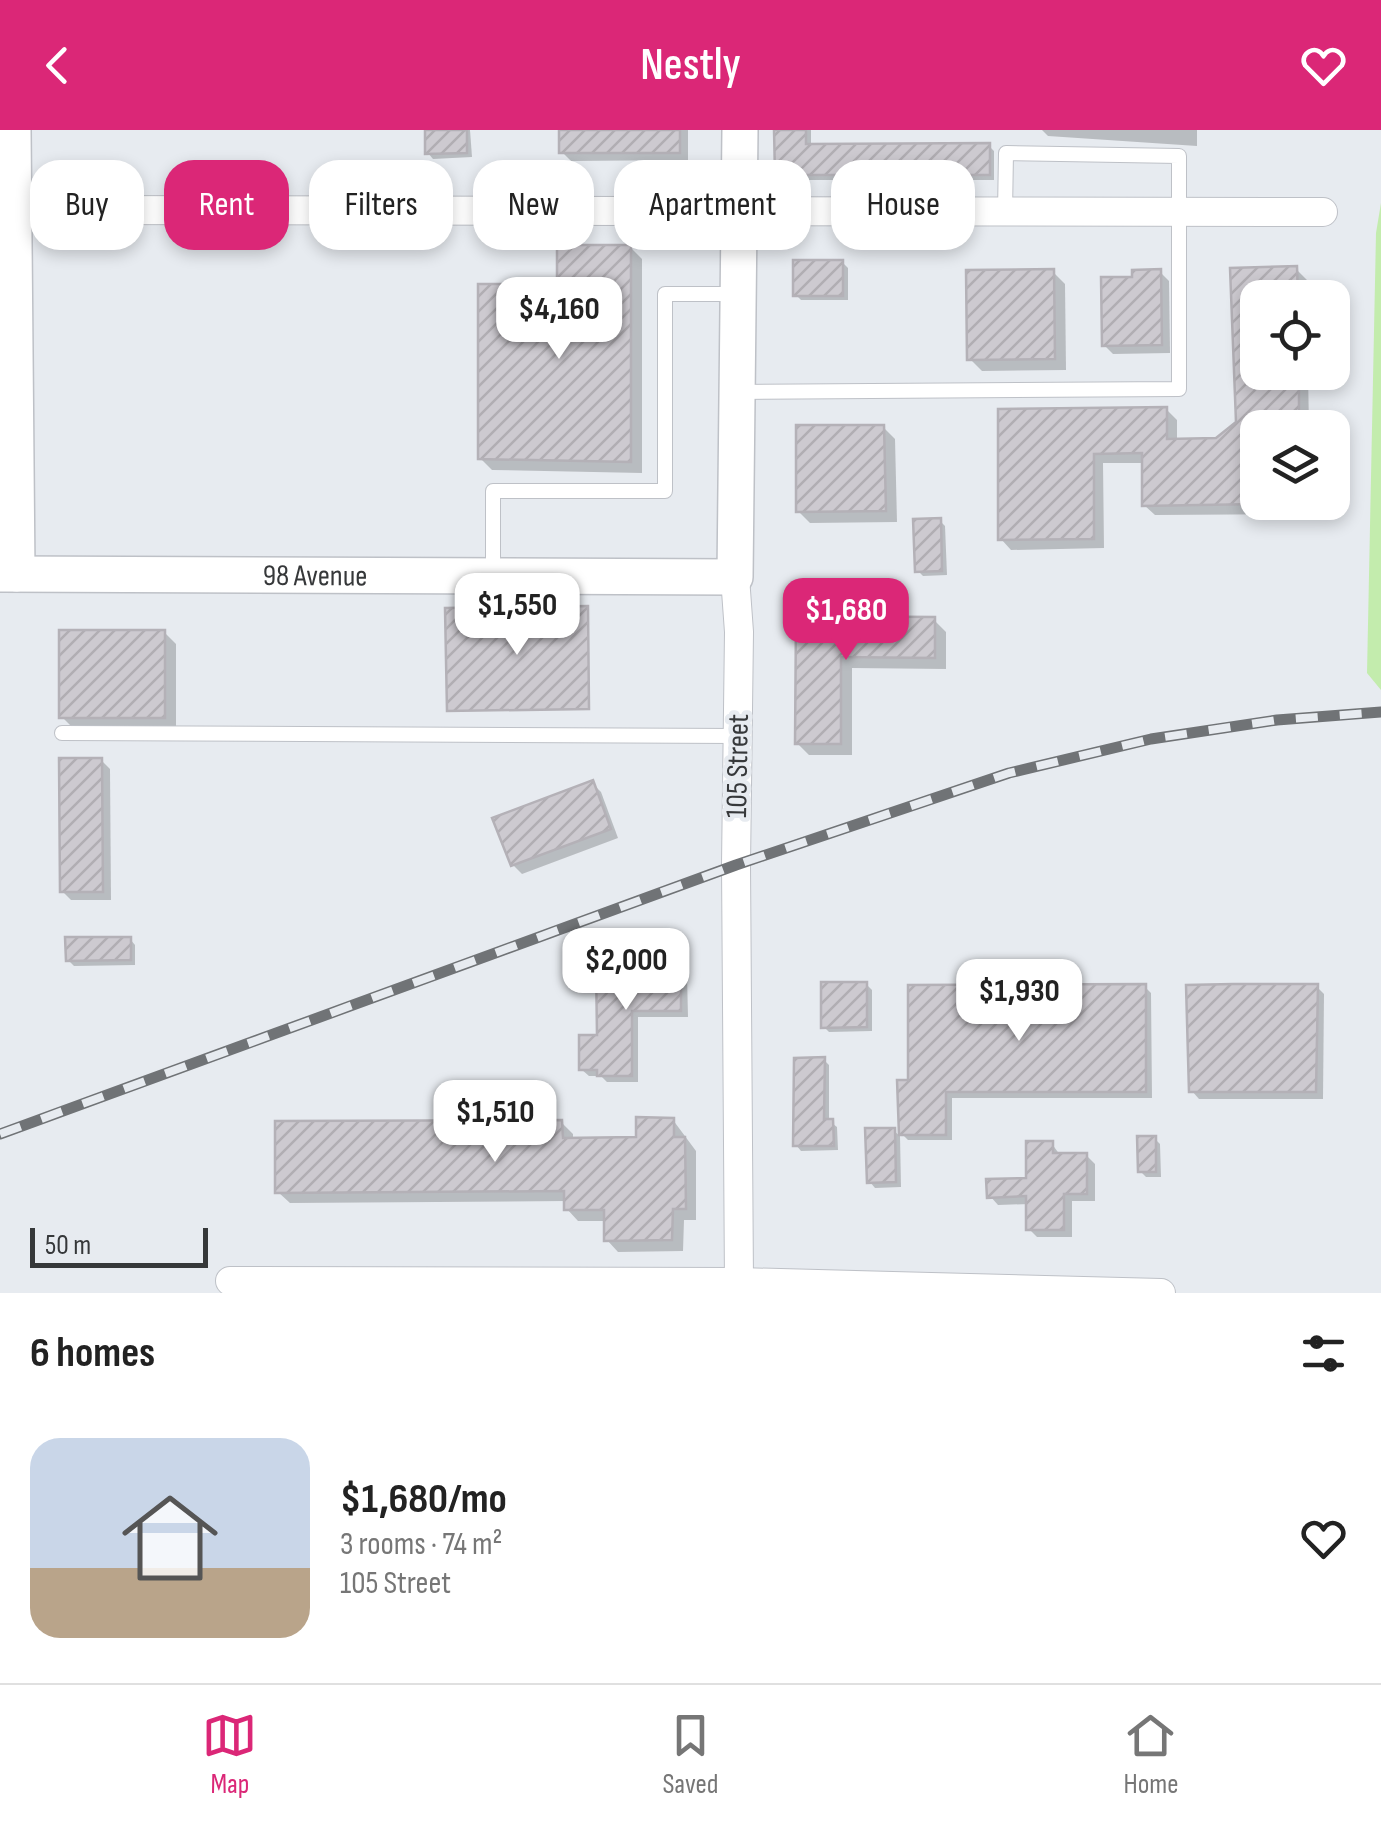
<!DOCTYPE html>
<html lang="en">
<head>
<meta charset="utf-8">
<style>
  :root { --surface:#fff; --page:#f2f2f2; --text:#222; --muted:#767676; --line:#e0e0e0; --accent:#db2777 }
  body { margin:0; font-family:"Sofia Sans Condensed",sans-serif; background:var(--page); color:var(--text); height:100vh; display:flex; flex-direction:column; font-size:38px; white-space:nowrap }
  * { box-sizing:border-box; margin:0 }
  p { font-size:32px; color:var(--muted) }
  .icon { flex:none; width:55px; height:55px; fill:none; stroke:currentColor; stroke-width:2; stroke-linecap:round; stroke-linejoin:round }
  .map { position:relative; height:1163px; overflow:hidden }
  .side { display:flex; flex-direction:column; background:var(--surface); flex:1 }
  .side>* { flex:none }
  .banner { position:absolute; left:30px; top:30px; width:1322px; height:90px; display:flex; gap:20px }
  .fabs { position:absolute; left:1240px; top:150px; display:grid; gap:20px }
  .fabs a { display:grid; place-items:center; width:110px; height:110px; border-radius:20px; background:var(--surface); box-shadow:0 5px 15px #0003; font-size:50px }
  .scale { position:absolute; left:30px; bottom:25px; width:178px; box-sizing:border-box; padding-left:10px; border:5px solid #36383a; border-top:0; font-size:28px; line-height:35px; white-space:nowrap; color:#36383a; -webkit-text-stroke:8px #e7ebf0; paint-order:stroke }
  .price { position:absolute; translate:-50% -85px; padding:0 22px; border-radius:20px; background:#fff; color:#222; font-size:32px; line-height:65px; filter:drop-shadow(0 2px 5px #0008) }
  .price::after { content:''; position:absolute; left:50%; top:60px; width:30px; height:22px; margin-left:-15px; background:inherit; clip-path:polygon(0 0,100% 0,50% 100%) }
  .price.on { background:var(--accent); color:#fff }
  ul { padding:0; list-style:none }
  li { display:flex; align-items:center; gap:30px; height:250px; padding:0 30px }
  li span { display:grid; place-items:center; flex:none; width:280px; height:200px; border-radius:30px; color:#555 }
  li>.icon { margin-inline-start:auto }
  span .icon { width:120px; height:120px; fill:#fffc; stroke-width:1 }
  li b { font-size:42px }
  h2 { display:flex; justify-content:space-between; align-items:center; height:120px; padding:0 30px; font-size:42px }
  .pill { padding:0 35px; border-radius:30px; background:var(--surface); box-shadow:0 5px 15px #0003; font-size:35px; line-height:90px }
  .pill.on { background:var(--accent); color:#fff }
  header { display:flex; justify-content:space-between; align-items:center; height:130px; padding:0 30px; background:var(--accent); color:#fff; font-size:45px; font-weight:600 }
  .dock { display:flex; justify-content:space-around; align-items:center; height:140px; border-top:2px solid var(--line); background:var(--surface); font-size:28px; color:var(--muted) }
  .dock a { display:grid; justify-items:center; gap:5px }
  .dock .on { color:var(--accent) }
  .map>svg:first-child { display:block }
</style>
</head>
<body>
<header><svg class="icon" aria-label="back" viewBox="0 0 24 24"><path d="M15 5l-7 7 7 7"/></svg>Nestly<svg class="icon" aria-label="heart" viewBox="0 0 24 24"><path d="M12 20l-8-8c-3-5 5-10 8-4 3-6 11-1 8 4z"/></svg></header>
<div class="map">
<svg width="1381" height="1163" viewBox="0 0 1381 1163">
  <defs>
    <pattern id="building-hatch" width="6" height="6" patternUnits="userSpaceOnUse" patternTransform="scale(2.5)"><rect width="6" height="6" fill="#cdcad0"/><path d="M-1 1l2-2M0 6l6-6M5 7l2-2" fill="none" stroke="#b1aeb3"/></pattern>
  </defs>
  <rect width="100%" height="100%" fill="#e7ebf0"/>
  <path fill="#c3ecad" d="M1381,73V560L1367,543L1376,103Z"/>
  <g fill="#0003">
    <path d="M427,0H470L472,27L433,29L428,23Z"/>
    <path d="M562,0H688V30L571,31L562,22Z"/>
    <path d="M777,0H811V17L989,16L994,21V50H783L777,44Z"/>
    <path d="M1042,0H1197V16L1048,6Z"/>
    <path d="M630,117L642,129V343L492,340L480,328L560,156Z"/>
    <path d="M842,132L848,138V170H801L796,165Z"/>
    <path d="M1296,139L1307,150V168H1258V242H1308L1309,298H1258V372H1310V384L1155,385L1144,375V333H1103L1104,418L1011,420L1001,409V281L1166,279L1177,290V311L1217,310L1238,293L1232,140Z"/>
    <path d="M1053,142L1065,154L1066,240L982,241L970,229Z"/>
    <path d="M1160,142L1169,151L1170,223L1113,224L1104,215L1134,149Z"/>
    <path d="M883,297L895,309L897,392L810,393L798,381Z"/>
    <path d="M940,391L945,396L947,445L923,446L917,440Z"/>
    <path d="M587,479L590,580H449Z"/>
    <path d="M798,489L934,490L946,502V539L852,538V625H809L797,613Z"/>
    <path d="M164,502L176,514V599H74L62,587Z"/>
    <path d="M101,630L110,639L111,770H71L62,761Z"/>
    <path d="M592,653L601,662L618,708L522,744L513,735Z"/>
    <path d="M130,809L135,815V835L74,836L68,830Z"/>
    <path d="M680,838L687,845L688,887H638V952H607L601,946H589L581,939L599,907Z"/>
    <path d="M866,854L872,860V901L829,902L824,897Z"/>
    <path d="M1145,857L1151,863L1152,968H952V1010H908L902,1004L911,953Z"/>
    <path d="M1317,857L1324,864L1323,969H1199L1192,961Z"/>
    <path d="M824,930L829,935V991L837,997L838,1020L801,1021L796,1015Z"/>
    <path d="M673,990L696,1021V1090H684L683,1121L618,1122L607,1110V1091H578L567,1079V1071L290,1073L278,1062L561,992L573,1004V1010H639Z"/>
    <path d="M894,1001L900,1006L901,1057L875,1058L870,1052Z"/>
    <path d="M1155,1009L1160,1014L1161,1047H1146L1140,1041Z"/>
    <path d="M1052,1014L1060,1025H1086L1095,1034V1071H1072V1107H1037L1029,1099V1074L998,1075L990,1066L1029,1050Z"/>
  </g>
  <g fill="url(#building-hatch)" stroke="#b4b1b7" stroke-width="2.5">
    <path d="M425,0H467V23L425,24Z"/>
    <rect x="559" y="0" width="121" height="23"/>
    <path d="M774,0H806V14L990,13V45H775Z"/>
    <path d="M557,115H631V332L478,329V154H557Z"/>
    <rect x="793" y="130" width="50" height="36"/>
    <path d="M1297,136L1298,168H1258V242H1299V298H1258V374L1142,376V323L1094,324V409L998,410V279L1167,277V309L1216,308L1236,292L1230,138Z"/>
    <path d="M1054,139L1055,229L967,230L966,140Z"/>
    <path d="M1161,139L1162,215L1102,216L1101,147H1132V140Z"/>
    <path d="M796,295H884L886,381L796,382Z"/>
    <path d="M941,388L942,441L915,442L913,389Z"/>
    <path d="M588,476L589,579L447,581L445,478Z"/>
    <path d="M796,486L935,487V528L841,527V614H795Z"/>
    <rect x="59" y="500" width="106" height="88"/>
    <path d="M59,628H102L103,762H60Z"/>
    <path d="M593,650L611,699L511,736L492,688Z"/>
    <path d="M65,807H131V830L66,831Z"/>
    <path d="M596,835H681V881H632V946H597V940H579V905H597Z"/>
    <path d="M821,852H867V897L821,898Z"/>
    <path d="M1146,854V962H946V1005H899L897,950H908V855Z"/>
    <path d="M1233,854H1318L1316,962H1189L1186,855Z"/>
    <path d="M825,927L824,989H833L834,1016H793L794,928Z"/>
    <path d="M636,987L674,988V1007H685L686,1079H673L672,1110L604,1111V1080H564V1061L275,1063V991L562,990L563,1008L636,1007Z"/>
    <path d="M865,998H895L896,1052L867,1053Z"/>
    <path d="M1137,1006H1156V1042H1138Z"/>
    <path d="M1026,1011H1053V1023H1087V1064H1064V1100H1026V1066L987,1068L986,1049L1026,1048Z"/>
  </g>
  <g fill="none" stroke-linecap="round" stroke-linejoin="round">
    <g stroke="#bec1c7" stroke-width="16">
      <g id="service">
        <path d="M739,262L1179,259V26L1006,23L1005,82"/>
        <path d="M493,445V361H665V164H735"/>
        <path d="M62,603L738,606"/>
      </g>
    </g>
    <g stroke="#bec1c7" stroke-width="30">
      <g id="minor">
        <path d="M13,80L1323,82"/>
        <path d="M735,447L739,502L736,735L739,1152"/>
        <path d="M230,1151L739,1152L1161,1163"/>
      </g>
    </g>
    <g stroke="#bec1c7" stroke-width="38">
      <g id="tertiary">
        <path d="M13,0L17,444"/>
        <path id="s1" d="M0,444L735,447L740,0"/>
      </g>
    </g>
    <use href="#service" stroke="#fff" stroke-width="14"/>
    <use href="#minor" stroke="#fff" stroke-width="28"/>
    <use href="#tertiary" stroke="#fff" stroke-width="35"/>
    <g stroke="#707376" stroke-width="11">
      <path id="rail" d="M0,1004L736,735L1009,643L1151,609L1277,590L1381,582"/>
    </g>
    <use href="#rail" stroke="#e7ebf0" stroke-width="8" stroke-dasharray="22" stroke-linecap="butt"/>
  </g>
  <g text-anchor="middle" stroke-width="9" stroke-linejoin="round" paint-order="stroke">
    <g font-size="30" fill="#36383a" stroke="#e7ebf0">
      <text dy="10" stroke="none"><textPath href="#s1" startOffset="315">98 Avenue</textPath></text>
      <text transform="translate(737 636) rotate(-89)" y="10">105 Street</text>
    </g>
  </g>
</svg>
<div class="fabs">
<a><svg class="icon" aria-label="locate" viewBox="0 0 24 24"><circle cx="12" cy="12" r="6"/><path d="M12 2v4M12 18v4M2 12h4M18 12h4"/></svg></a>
<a><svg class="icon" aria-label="layers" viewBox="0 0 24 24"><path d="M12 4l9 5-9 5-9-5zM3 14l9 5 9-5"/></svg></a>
</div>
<div class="scale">50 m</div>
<b class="price" style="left:559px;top:232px">$4,160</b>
<b class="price" style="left:517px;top:528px">$1,550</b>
<b class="price on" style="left:846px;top:533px">$1,680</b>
<b class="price" style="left:626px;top:883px">$2,000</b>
<b class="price" style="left:1019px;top:914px">$1,930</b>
<b class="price" style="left:495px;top:1035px">$1,510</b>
<div class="banner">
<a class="pill">Buy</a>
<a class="pill on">Rent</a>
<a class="pill">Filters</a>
<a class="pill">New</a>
<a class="pill">Apartment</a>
<a class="pill">House</a>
</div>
</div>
<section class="side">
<h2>6 homes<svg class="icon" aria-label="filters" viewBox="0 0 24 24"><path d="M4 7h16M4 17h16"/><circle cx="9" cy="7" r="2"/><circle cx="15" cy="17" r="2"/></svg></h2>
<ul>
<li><span style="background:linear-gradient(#c9d6e8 65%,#b9a48a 0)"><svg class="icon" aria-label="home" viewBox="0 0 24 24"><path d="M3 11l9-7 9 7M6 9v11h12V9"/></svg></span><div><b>$1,680/mo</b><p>3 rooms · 74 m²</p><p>105 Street</p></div><svg class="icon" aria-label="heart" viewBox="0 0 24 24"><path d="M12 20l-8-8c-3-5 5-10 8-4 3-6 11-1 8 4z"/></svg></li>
</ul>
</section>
<nav class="dock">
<a class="on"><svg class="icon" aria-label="map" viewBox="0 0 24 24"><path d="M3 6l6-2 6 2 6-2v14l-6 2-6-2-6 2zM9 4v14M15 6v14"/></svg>Map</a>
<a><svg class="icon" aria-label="saved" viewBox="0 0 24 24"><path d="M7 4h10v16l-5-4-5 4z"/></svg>Saved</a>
<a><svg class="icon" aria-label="home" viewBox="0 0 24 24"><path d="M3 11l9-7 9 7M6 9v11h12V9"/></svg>Home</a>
</nav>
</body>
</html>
